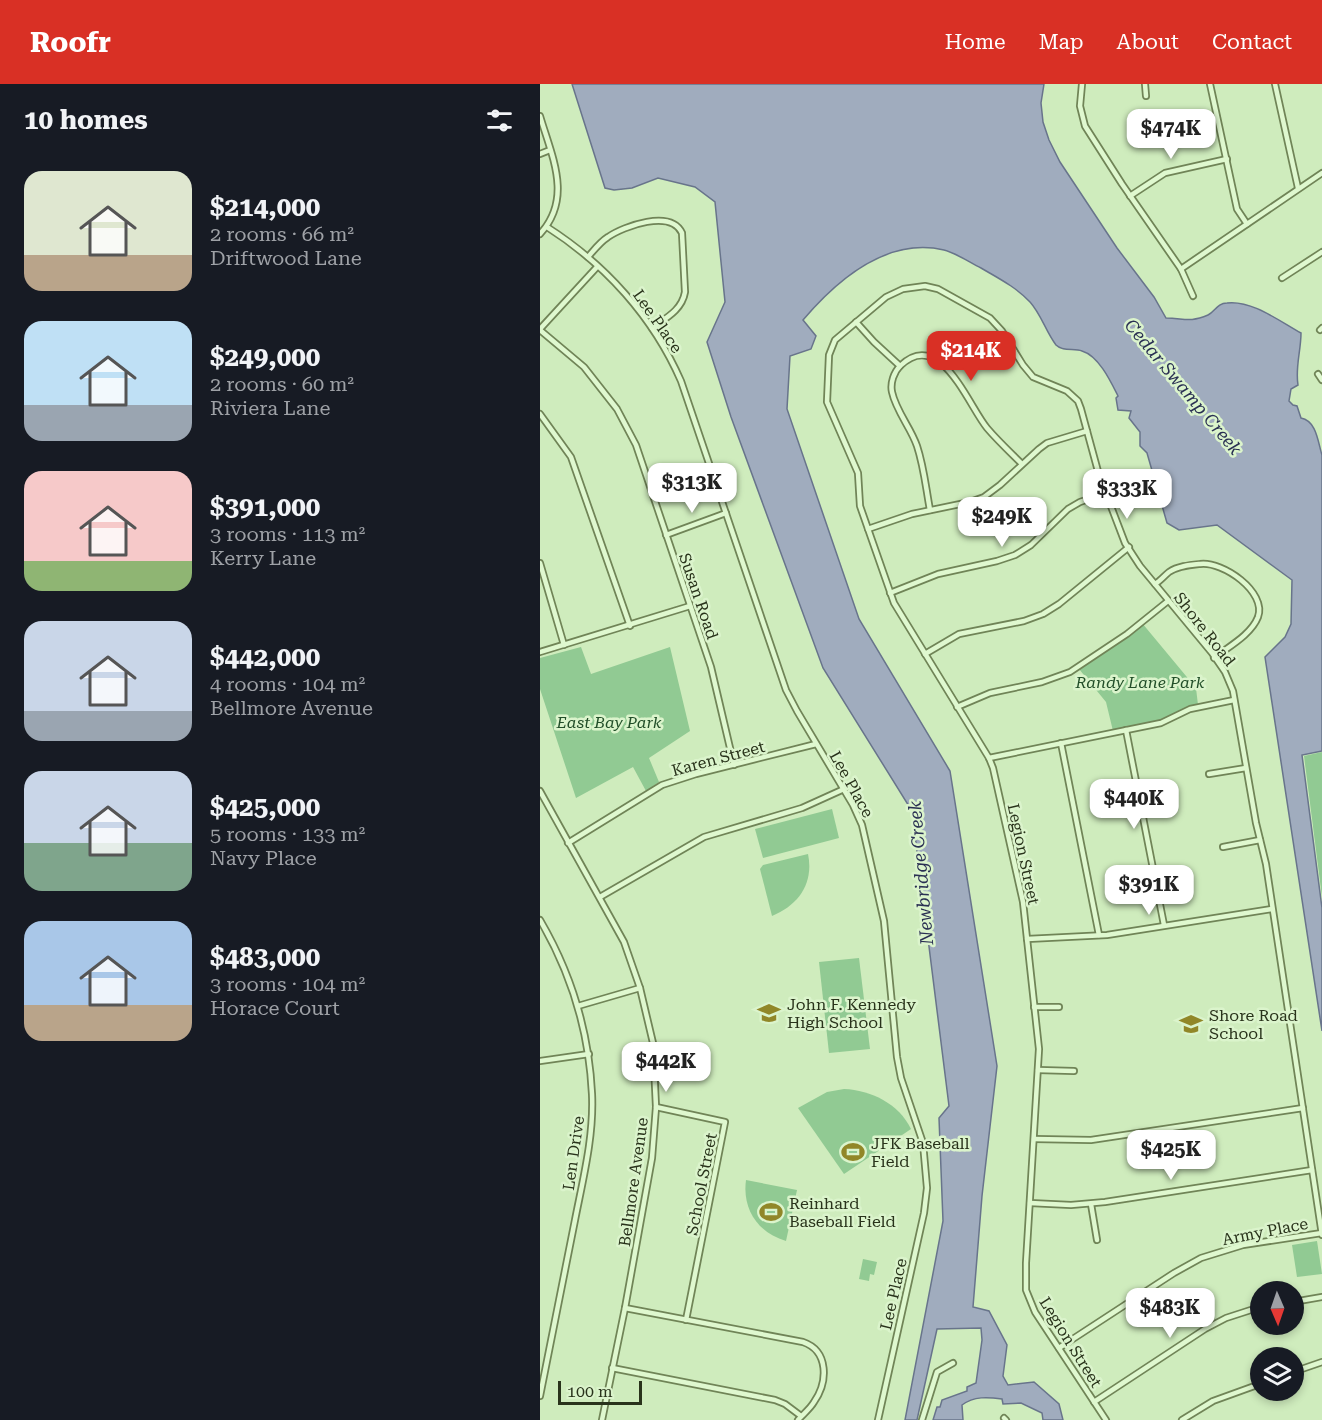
<!DOCTYPE html>
<html lang="en">
<head>
<meta charset="utf-8">
<style>
  :root { --surface:#171b24; --page:#242831; --text:#f1f3f6; --muted:#9ea1a6; --accent:#d93025 }
  body { margin:0; font-family:"Roboto Serif",serif; background:var(--page); color:var(--text); height:100vh; display:flex; flex-direction:column; font-size:22px; white-space:nowrap }
  * { box-sizing:border-box; margin:0 }
  p { font-size:20px; color:var(--muted) }
  .icon { flex:none; width:33px; height:33px; fill:none; stroke:currentColor; stroke-width:2; stroke-linecap:round; stroke-linejoin:round }
  .map { position:relative; flex:1; overflow:hidden }
  .sheet { display:flex; flex-direction:column; background:var(--surface); width:540px }
  .sheet>* { flex:none }
  .needle { width:39px; rotate:178deg }
  .fabs { position:absolute; left:710px; top:1197px; display:grid; gap:12px }
  .fabs a { display:grid; place-items:center; width:54px; height:54px; border-radius:50%; background:var(--surface); box-shadow:0 3px 9px #0003; font-size:30px }
  .scale { position:absolute; left:18px; bottom:15px; width:84px; box-sizing:border-box; padding-left:6px; border:3px solid #29331b; border-top:0; font-size:16px; line-height:21px; white-space:nowrap; color:#29331b; -webkit-text-stroke:4px #dbf4cc; paint-order:stroke }
  .price { position:absolute; translate:-50% -51px; padding:0 14px; border-radius:12px; background:#fff; color:#222; font-size:20px; line-height:39px; filter:drop-shadow(0 2px 3px #0008) }
  .price::after { content:''; position:absolute; left:50%; top:36px; width:18px; height:14px; margin-left:-9px; background:inherit; clip-path:polygon(0 0,100% 0,50% 100%) }
  .price.selected { background:var(--accent); color:#fff }
  ul { padding:0; list-style:none }
  li { display:flex; align-items:center; gap:18px; height:150px; padding:0 24px }
  li span { display:grid; place-items:center; flex:none; width:168px; height:120px; border-radius:18px; color:#555 }
  li>.icon { margin-inline-start:auto }
  span .icon { width:72px; height:72px; fill:#fffc; stroke-width:1 }
  li b { font-size:26px }
  h2 { display:flex; justify-content:space-between; align-items:center; height:72px; padding:0 24px; font-size:26px }
  header { display:flex; align-items:center; gap:36px; box-sizing:border-box; height:84px; padding:0 30px; background:var(--accent); color:#fff }
  header strong { font-size:28px }
  nav { display:flex; gap:33px; margin-inline-start:auto; font-size:21px }
  main { display:flex; flex:1; min-height:0 }
  .map>svg:first-child { display:block }
</style>
</head>
<body>
<header>
<strong>Roofr</strong>
<nav><a>Home</a><a>Map</a><a>About</a><a>Contact</a></nav>
</header>
<main>
<section class="sheet">
<h2>10 homes<svg class="icon" aria-label="filters" viewBox="0 0 24 24"><path d="M4 7h16M4 17h16"/><circle cx="9" cy="7" r="2"/><circle cx="15" cy="17" r="2"/></svg></h2>
<ul>
<li><span style="background:linear-gradient(#dfe7d0 70%,#b9a48a 0)"><svg class="icon" aria-label="home" viewBox="0 0 24 24"><path d="M3 11l9-7 9 7M6 9v11h12V9"/></svg></span><div><b>$214,000</b><p>2 rooms · 66 m²</p><p>Driftwood Lane</p></div></li>
<li><span style="background:linear-gradient(#bfe0f5 70%,#9aa5b1 0)"><svg class="icon" aria-label="home" viewBox="0 0 24 24"><path d="M3 11l9-7 9 7M6 9v11h12V9"/></svg></span><div><b>$249,000</b><p>2 rooms · 60 m²</p><p>Riviera Lane</p></div></li>
<li><span style="background:linear-gradient(#f6c9c9 75%,#8fb573 0)"><svg class="icon" aria-label="home" viewBox="0 0 24 24"><path d="M3 11l9-7 9 7M6 9v11h12V9"/></svg></span><div><b>$391,000</b><p>3 rooms · 113 m²</p><p>Kerry Lane</p></div></li>
<li><span style="background:linear-gradient(#c9d6e8 75%,#9aa5b1 0)"><svg class="icon" aria-label="home" viewBox="0 0 24 24"><path d="M3 11l9-7 9 7M6 9v11h12V9"/></svg></span><div><b>$442,000</b><p>4 rooms · 104 m²</p><p>Bellmore Avenue</p></div></li>
<li><span style="background:linear-gradient(#c9d6e8 60%,#7fa58c 0)"><svg class="icon" aria-label="home" viewBox="0 0 24 24"><path d="M3 11l9-7 9 7M6 9v11h12V9"/></svg></span><div><b>$425,000</b><p>5 rooms · 133 m²</p><p>Navy Place</p></div></li>
<li><span style="background:linear-gradient(#a9c7e8 70%,#b9a48a 0)"><svg class="icon" aria-label="home" viewBox="0 0 24 24"><path d="M3 11l9-7 9 7M6 9v11h12V9"/></svg></span><div><b>$483,000</b><p>3 rooms · 104 m²</p><p>Horace Court</p></div></li>
</ul>
</section>
<div class="map">
<svg width="782" height="1336" viewBox="0 0 782 1336">
  <rect width="100%" height="100%" fill="#cfecbd"/>
  <g fill="#91ca93">
    <path d="M602,539L656,604L658,621L648,623L619,638L573,647L566,618L539,585Z"/>
    <path d="M41,563L51,590L130,563L150,647L109,674L119,698L106,707L93,683L36,714L0,605V574Z"/>
    <path d="M782,668V813L764,672Z"/>
    <path d="M292,725L299,754L223,774L215,745Z"/>
    <path d="M268,770C274,799 259,821 232,832L220,785L223,781Z"/>
    <path d="M319,874L330,965L289,969L279,878Z"/>
    <path d="M304,1005C331,1006 359,1020 371,1045L304,1090L258,1024L287,1008Z"/>
    <path d="M206,1096L257,1106L246,1157C218,1149 202,1125 206,1096Z"/>
    <path d="M777,1157L782,1190L757,1193L752,1161Z"/>
    <path d="M323,1175L337,1178L334,1191L330,1190L329,1197L319,1195Z"/>
  </g>
  <path fill="#a0acbe" stroke="#68748b" stroke-width="1.5" d="M32,0H504L501,19L503,38L509,56L520,78L577,164L614,213L626,234C644,234 649,239 668,231C675,228 677,219 687,219C712,216 739,237 761,249C761,267 755,283 758,301L751,305L749,317L753,321L757,322L761,334C777,337 778,359 782,371V667L762,671L782,824V947L725,573L745,553L751,540L752,496L677,441L639,446L627,439L607,369L600,362V348L589,334L591,327L578,326L576,314L578,312C571,298 559,272 542,267C534,264 523,268 516,261C506,248 501,230 490,218C476,203 458,194 441,184C429,178 416,169 404,166C347,153 297,196 263,236L276,252L271,265L250,272L247,325L319,535L410,687L457,982L442,1112L433,1223L449,1227L467,1261L463,1292L468,1301L494,1298L519,1320L523,1336H503L502,1329L481,1319L463,1320L462,1315C448,1313 434,1312 422,1321L423,1336H393L397,1323H400L402,1316L427,1307V1303L436,1299L442,1256L441,1244L397,1245L377,1336H365L403,1137L399,1034L409,1022L372,727L283,584L191,333L167,258L185,218L175,118L155,103L118,94L92,104L74,106L65,104Z"/>
  <g fill="none" stroke-linecap="round" stroke-linejoin="round">
    <g stroke="#708457" stroke-width="8">
      <g id="street">
        <path d="M542,0L540,22L545,42L582,100L641,185L653,212"/>
        <path d="M605,0L606,12"/>
        <path d="M670,0L697,125L707,140"/>
        <path d="M735,0L758,104"/>
        <path d="M0,32C12,73 33,114 0,150"/>
        <path d="M0,70L10,66"/>
        <path d="M590,112L625,89L687,75"/>
        <path d="M7,143C65,180 113,233 141,297L246,606L257,627L313,721L322,741L344,837L357,973L361,994L383,1059L387,1104L384,1129L338,1336"/>
        <path d="M48,173C54,166 60,158 68,153C84,142 131,125 142,149L145,208C142,226 126,234 112,244"/>
        <path d="M641,185L782,89"/>
        <path d="M742,194L782,168"/>
        <path d="M316,238L334,258L360,282"/>
        <path d="M0,245L57,183"/>
        <path d="M0,246L44,283L77,325L96,361L171,583L194,681"/>
        <path d="M780,246L782,244"/>
        <path d="M778,290L782,296"/>
        <path d="M0,330L31,373L90,542"/>
        <path d="M390,426C386,405 384,383 377,362C371,344 356,327 352,308C350,299 354,288 360,282C400,243 428,321 447,344C458,357 470,368 482,380"/>
        <path d="M328,445L372,430L430,418L444,413L460,401L499,365L507,359L547,347"/>
        <path d="M126,451L186,429"/>
        <path d="M0,479L24,561"/>
        <path d="M615,500C620,497 624,492 629,488C638,482 650,481 660,480C683,477 727,508 718,533C711,551 688,563 674,574"/>
        <path d="M350,509L398,490L457,477L475,471L491,461L528,425L540,418L566,409"/>
        <path d="M0,568L150,522"/>
        <path d="M385,570L419,550L484,537L503,530L519,520L589,463"/>
        <path d="M417,623L450,609L502,598L530,588L587,550L628,517"/>
        <path d="M586,646L624,841"/>
        <path d="M521,659L559,851"/>
        <path d="M449,674L621,639L650,625L694,616"/>
        <path d="M669,690L706,684"/>
        <path d="M0,707L84,858L100,904L113,959L116,1023L112,1074L85,1224L62,1336"/>
        <path d="M28,759L122,701L156,690L276,660"/>
        <path d="M683,763L720,756"/>
        <path d="M60,813L164,753L262,724L304,705"/>
        <path d="M0,836C31,889 49,948 52,1010C54,1052 43,1095 35,1136C23,1195 12,1253 0,1312"/>
        <path d="M487,855L567,851L732,825"/>
        <path d="M38,922L100,904"/>
        <path d="M494,923H519"/>
        <path d="M0,977L49,970"/>
        <path d="M498,986L534,987"/>
        <path d="M116,1023L185,1038L146,1236"/>
        <path d="M494,1055L551,1056L763,1024"/>
        <path d="M490,1119L531,1121L565,1118L772,1086"/>
        <path d="M551,1120L557,1156"/>
        <path d="M753,1218L782,1213"/>
        <path d="M85,1224L263,1258C289,1267 288,1298 274,1318C270,1325 263,1330 258,1336"/>
        <path d="M519,1264L634,1189L661,1174L703,1161L782,1149"/>
        <path d="M72,1284L235,1316L245,1320L261,1332"/>
        <path d="M753,1288L782,1278"/>
        <path d="M554,1318L665,1245L686,1234L720,1223"/>
        <path d="M464,1334L466,1336"/>
        <path d="M382,1336L397,1288L413,1279"/>
        <path d="M566,1336L495,1228L486,1206V1179L499,965L483,818L453,684L449,674L354,519L320,422L318,389L287,318L289,271L295,256L346,213L363,205L385,202L398,205L450,234L462,247L483,281L493,293L527,307L538,317L541,325L559,391L585,459L600,482L672,569L685,588L693,607L716,739L726,780L782,1151"/>
        <path d="M642,1336L673,1317L720,1300"/>
      </g>
    </g>
    <use href="#street" stroke="#dff8cf" stroke-width="4.5"/>
  </g>
  <defs>
    <g id="school-bare" transform="scale(1.8)"><path d="M0-5L7-2L0 1L-7-2ZM-4 1L0 2.5L4 1V4Q0 6-4 4Z" fill="#918728" stroke="#dbf4cc" stroke-width="2.5" paint-order="stroke"/></g>
    <g id="stadium-bare" transform="scale(1.8)"><path d="M0-5a6.5 5 0 1 0 0 10a6.5 5 0 1 0 0-10ZM-3.5-1.8h7v3.6h-7Z" fill="#918728" stroke="#dbf4cc" stroke-width="2.5" paint-order="stroke"/></g>
  </defs>
  <g fill-rule="evenodd">
    <use href="#school-bare" x="229" y="929"/>
    <use href="#school-bare" x="651" y="940"/>
    <use href="#stadium-bare" x="313" y="1068"/>
    <use href="#stadium-bare" x="231" y="1128"/>
  </g>
  <g text-anchor="middle" stroke-width="5" stroke-linejoin="round" paint-order="stroke">
    <g font-size="16" fill="#29331b" stroke="#dbf4cc">
      <text transform="translate(118 237) rotate(55)" y="6">Lee Place</text>
      <text transform="translate(159 512) rotate(71)" y="6">Susan Road</text>
      <text transform="translate(665 545) rotate(52)" y="6">Shore Road</text>
      <text transform="translate(178 674) rotate(-15)" y="6">Karen Street</text>
      <text transform="translate(312 700) rotate(61)" y="6">Lee Place</text>
      <text transform="translate(484 770) rotate(78)" y="6">Legion Street</text>
      <text transform="translate(33 1069) rotate(-82)" y="6">Len Drive</text>
      <text transform="translate(93 1098) rotate(-82)" y="6">Bellmore Avenue</text>
      <text transform="translate(161 1100) rotate(-79)" y="6">School Street</text>
      <text transform="translate(725 1147) rotate(-11)" y="6">Army Place</text>
      <text transform="translate(353 1210) rotate(-77)" y="6">Lee Place</text>
      <text transform="translate(531 1258) rotate(58)" y="6">Legion Street</text>
    </g>
    <g font-size="16" font-style="italic" fill="#224f29" stroke="#dbf4cc">
      <text x="600" y="604">Randy Lane Park</text>
      <text x="69" y="644">East Bay Park</text>
    </g>
    <g font-size="16" fill="#29331b" stroke="#dbf4cc" text-anchor="start">
      <text x="247" y="926">John F. Kennedy<tspan x="247" dy="18">High School</tspan></text>
      <text x="669" y="937">Shore Road<tspan x="669" dy="18">School</tspan></text>
      <text x="331" y="1065">JFK Baseball<tspan x="331" dy="18">Field</tspan></text>
      <text x="249" y="1125">Reinhard<tspan x="249" dy="18">Baseball Field</tspan></text>
    </g>
    <g font-size="18" font-style="italic" fill="#2a3053" stroke="#dbf4cc">
      <text transform="translate(643 303) rotate(50)" y="6">Cedar Swamp Creek</text>
      <text transform="translate(381 789) rotate(-95)" y="6">Newbridge Creek</text>
    </g>
  </g>
</svg>
<div class="fabs">
<a><svg class="needle" viewBox="-14 -14 28 28"><path d="M0-13l5 13h-10z" fill="#e53935"/><path d="M0 13l5-13h-10z" fill="#9ea1a6"/></svg></a>
<a><svg class="icon" aria-label="layers" viewBox="0 0 24 24"><path d="M12 4l9 5-9 5-9-5zM3 14l9 5 9-5"/></svg></a>
</div>
<div class="scale">100 m</div>
<b class="price" style="left:631px;top:76px">$474K</b>
<b class="price selected" style="left:431px;top:298px">$214K</b>
<b class="price" style="left:152px;top:430px">$313K</b>
<b class="price" style="left:587px;top:436px">$333K</b>
<b class="price" style="left:462px;top:464px">$249K</b>
<b class="price" style="left:594px;top:746px">$440K</b>
<b class="price" style="left:609px;top:832px">$391K</b>
<b class="price" style="left:126px;top:1009px">$442K</b>
<b class="price" style="left:631px;top:1097px">$425K</b>
<b class="price" style="left:630px;top:1255px">$483K</b>
</div>
</main>
</body>
</html>
